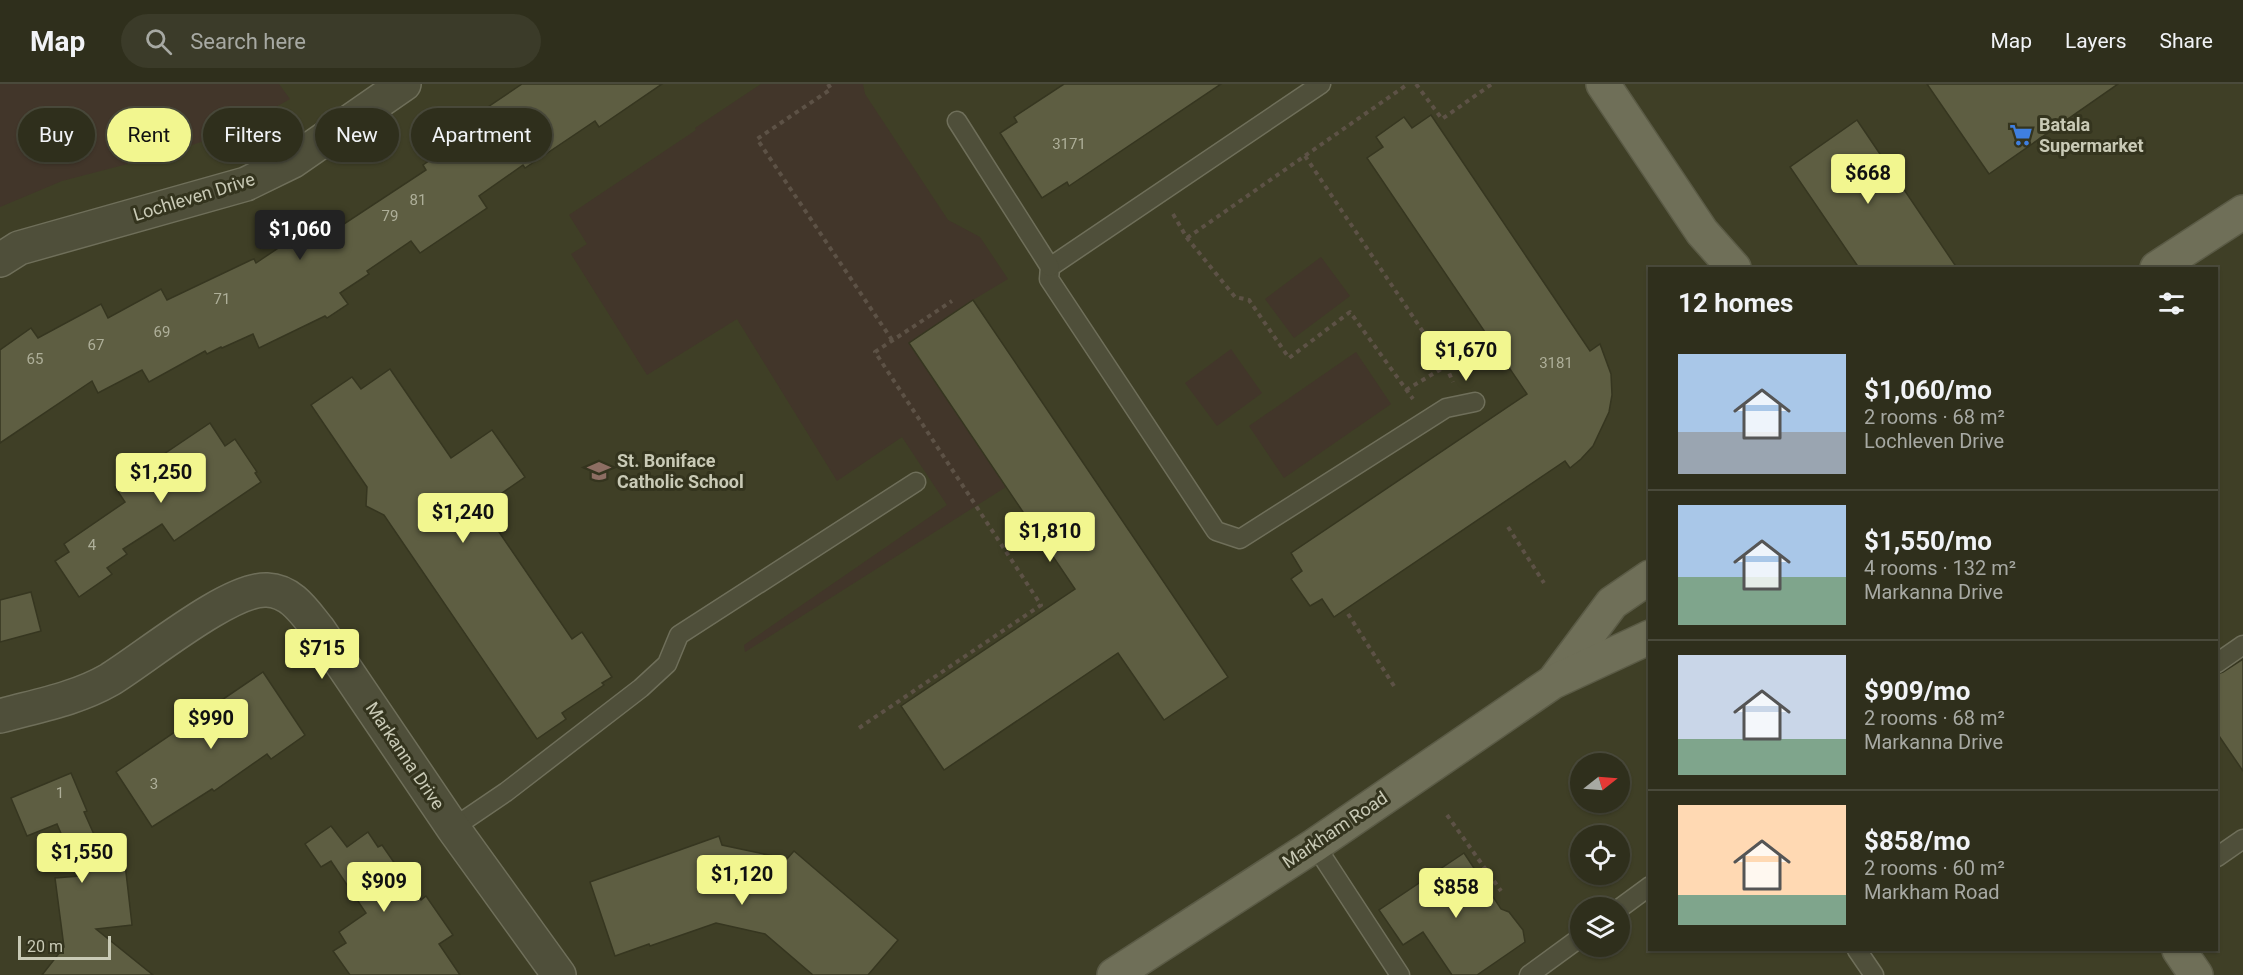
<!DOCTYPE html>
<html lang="en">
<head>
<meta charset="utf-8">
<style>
  :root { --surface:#2f2f1c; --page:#3b3b29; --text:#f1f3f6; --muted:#a7a9a3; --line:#4a4a3b; --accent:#f2f68f }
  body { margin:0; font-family:Roboto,sans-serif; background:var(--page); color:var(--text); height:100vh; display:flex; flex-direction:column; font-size:22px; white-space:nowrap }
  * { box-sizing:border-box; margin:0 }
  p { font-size:20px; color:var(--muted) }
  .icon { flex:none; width:33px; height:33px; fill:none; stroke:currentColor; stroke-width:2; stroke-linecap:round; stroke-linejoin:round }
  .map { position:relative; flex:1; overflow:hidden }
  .drawer { position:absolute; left:1648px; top:183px; width:570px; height:684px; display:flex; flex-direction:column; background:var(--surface); border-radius:0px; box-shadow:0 2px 4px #0004,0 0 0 2px var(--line) }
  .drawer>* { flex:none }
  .banner { position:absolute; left:18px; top:24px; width:570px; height:54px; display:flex; gap:12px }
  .needle { width:39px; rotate:73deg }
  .controls { position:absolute; left:1570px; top:669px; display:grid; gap:12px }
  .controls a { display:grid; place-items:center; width:60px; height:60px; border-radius:50%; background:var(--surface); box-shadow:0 2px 4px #0004,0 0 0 2px var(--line); font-size:30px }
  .scale { position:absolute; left:18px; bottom:15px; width:93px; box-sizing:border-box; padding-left:6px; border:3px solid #c9cab6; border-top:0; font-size:16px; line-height:21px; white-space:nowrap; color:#c9cab6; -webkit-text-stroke:4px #34341e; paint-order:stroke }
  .price { position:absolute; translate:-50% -51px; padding:0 14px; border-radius:6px; background:var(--accent); color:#111; font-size:20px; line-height:39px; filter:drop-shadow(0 2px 3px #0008) }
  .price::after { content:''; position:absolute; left:50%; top:36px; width:18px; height:14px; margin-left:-9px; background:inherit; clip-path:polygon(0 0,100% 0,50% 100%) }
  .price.current { background:#222; color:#fff }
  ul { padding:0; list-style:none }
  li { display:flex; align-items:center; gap:18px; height:150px; padding:0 30px }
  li+li { border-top:2px solid var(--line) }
  li span { display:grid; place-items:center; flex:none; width:168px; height:120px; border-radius:0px; color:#555 }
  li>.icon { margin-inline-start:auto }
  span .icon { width:72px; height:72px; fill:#fffc; stroke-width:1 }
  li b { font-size:26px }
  h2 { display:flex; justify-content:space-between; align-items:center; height:72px; padding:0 30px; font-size:26px }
  .pill { padding:0 21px; border-radius:27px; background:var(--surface); box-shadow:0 2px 4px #0004,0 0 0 2px var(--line); font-size:21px; line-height:54px }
  .pill.current { background:var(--accent); color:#111 }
  header { display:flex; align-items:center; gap:36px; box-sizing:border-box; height:84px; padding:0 30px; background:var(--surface); border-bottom:2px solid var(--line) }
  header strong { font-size:28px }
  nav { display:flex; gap:33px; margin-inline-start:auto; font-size:21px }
  .search { width:420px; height:54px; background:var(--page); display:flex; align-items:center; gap:15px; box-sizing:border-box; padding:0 21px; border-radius:33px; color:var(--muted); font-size:22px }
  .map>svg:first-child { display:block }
</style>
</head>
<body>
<header>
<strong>Map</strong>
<div class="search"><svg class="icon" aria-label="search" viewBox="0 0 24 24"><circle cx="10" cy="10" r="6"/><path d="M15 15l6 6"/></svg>Search here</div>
<nav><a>Map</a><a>Layers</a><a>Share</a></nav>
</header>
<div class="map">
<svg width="2243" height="891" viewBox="0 0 2243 891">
  <rect width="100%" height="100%" fill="#3f3f26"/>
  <g fill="#42362a">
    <path d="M0,0H279L290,15L231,48L162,71L62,97L0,123Z"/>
    <path d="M761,0H863L865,10L948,136L980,153L1008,195L973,216L909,259L1006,403L745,568L744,561L947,421L902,353L837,397L737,235L647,291L571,170L587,160L569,131L696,46L695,44Z"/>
    <path d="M1321,173L1350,212L1294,254L1265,215Z"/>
    <path d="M1231,265L1262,309L1217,342L1185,299Z"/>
    <path d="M1356,268L1391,320L1284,394L1249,342Z"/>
  </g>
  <g fill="#5e5e42" stroke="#363620" stroke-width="1.5">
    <path d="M522,0H662L599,43L595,37L525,84L523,81L479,112L487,124L420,169L411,157L367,187L369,190L340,209L348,220L327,234L325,232L259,264L253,250L222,264L221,263L207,270L205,267L149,298L142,286L98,309L92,297L0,359V266L31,244L38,254L101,220L108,234L161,205L167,216L251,176L254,175L256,179L329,130L338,144L426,86L423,81L491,34L485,25Z"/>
    <path d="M1064,0H1221L1069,102L1067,98L1042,114L1000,49L1017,38L1014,33Z"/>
    <path d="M1927,0H2118L1989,90Z"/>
    <path d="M1431,31L1590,267L1600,260L1611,290L1612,311L1609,328L1593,362L1581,375L1570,384L1565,377L1334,533L1322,515L1310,522L1291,495L1302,487L1291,469L1527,310L1367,74L1383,63L1376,53L1404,33L1412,44Z"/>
    <path d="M1857,36L1957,184H1859L1790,83Z"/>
    <path d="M973,216L1228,593L1164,636L1118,569L944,686L901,622L1075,505L909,259Z"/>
    <path d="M390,285L451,374L492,346L525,393L482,423L572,555L582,548L612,593L602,599L604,601L562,629L566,635L537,655L384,431L366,422L367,403L311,321L352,293L361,305Z"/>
    <path d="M210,339L225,362L235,355L257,388L255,389L261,398L174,457L162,440L123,465L127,470L107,484L112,490L79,513L55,477L69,468L64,460L125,418L115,403Z"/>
    <path d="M31,508L41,547L0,558V516Z"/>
    <path d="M2243,575V687L2217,649V590L2223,588Z"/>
    <path d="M263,588L305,651L271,675L267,670L214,707L212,705L152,743L116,688Z"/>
    <path d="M71,689L87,727L84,728L104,773L124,771L132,841L96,845L153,891H42L64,863L55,794L79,792L57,740L27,752L11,714Z"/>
    <path d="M331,742L347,763L368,748L378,763L382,761L415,809L421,816L426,812L453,851L439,860L460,891H350L333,867L346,859L339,848L366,829L331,777L321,783L305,760Z"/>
    <path d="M719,752L722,761L787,775L794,767L898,856L868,891H813L765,850L716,839L650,862L649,860L615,872L590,798Z"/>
    <path d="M1464,769L1501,825L1509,828L1523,846L1525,858L1477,891H1452L1423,848L1403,861L1379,826Z"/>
  </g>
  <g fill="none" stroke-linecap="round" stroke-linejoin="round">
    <g stroke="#6f6f5a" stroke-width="21">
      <g id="lane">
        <path d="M1321,0L1050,183L1049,195L1216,447L1240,455L1446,324L1475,318"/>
        <path d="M957,37L1050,183"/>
        <path d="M2217,579L2243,561"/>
        <path d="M453,744L506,708L641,604L667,580L679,551L916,398"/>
        <path d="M1315,761L1400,891"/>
        <path d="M2217,773L2243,755"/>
        <path d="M1620,824L1650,802"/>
        <path d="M1857,866L1874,891"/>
        <path d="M1529,891L1581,853"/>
      </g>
    </g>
    <g stroke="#6f6f5a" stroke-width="36">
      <g id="street">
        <path d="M0,176L19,164L246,100L293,77L404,0"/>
        <path d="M0,632C36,622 76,615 109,596C144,575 229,504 267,506C292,507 305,529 319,546L453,744L559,891"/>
      </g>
    </g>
    <g stroke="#5b5b46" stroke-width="36">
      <g id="primary">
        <path d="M1603,0L1702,148L1734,184"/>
        <path d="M2157,184L2243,128"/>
        <path d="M1554,597L1612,519L1650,493"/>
        <path d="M2179,866L2196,891"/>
        <path d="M1114,891L1315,761L1553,598L1650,553"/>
      </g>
    </g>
    <g stroke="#5d5246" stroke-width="4" stroke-dasharray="4.5 4.5" stroke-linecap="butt">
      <path d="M828,0L831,5L757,55L892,256"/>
      <path d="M1416,0L1442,35L1492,0"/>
      <path d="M1305,72L1446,282L1453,298"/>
      <path d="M1173,130L1187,154L1235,213L1249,216L1289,274L1350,228L1413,315"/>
      <path d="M1187,154L1408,0"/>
      <path d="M1406,306L1446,282"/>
      <path d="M1508,443L1544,499"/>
      <path d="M1348,530L1394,602"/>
      <path d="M859,644L1041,521L875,268L952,217"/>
      <path d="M1447,731L1501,807"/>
    </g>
    <use href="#lane" stroke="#4f4f3a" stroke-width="18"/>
    <use href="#street" stroke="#4f4f3a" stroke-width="33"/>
    <use href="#primary" stroke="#6f6f58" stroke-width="33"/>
  </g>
  <defs>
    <g id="supermarket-bare" transform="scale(1.8)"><path d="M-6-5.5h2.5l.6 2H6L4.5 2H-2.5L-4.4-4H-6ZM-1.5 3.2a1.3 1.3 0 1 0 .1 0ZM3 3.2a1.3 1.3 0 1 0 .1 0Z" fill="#3f7fe0" stroke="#34341e" stroke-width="2.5" paint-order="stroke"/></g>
    <g id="school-bare" transform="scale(1.8)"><path d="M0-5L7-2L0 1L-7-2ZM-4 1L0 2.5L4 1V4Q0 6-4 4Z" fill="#8d6e63" stroke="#34341e" stroke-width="2.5" paint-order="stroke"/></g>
  </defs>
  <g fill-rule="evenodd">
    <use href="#supermarket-bare" x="2021" y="51"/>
    <use href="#school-bare" x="599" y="387"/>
  </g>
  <g text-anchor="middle" stroke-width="6" stroke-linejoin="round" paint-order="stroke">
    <g font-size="15" fill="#aeaf99">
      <text x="1069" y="65">3171</text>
      <text x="418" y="121">81</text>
      <text x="390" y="137">79</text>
      <text x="222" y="220">71</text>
      <text x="162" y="253">69</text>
      <text x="96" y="266">67</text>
      <text x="35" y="280">65</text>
      <text x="1556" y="284">3181</text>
      <text x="92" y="466">4</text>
      <text x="154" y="705">3</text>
      <text x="60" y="714">1</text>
    </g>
    <g font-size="18" font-weight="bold" fill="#c9cab6" stroke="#34341e" text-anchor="start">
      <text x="2039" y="47">Batala<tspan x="2039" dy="21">Supermarket</tspan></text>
      <text x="617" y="383">St. Boniface<tspan x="617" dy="21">Catholic School</tspan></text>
    </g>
    <g font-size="18" fill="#c9cab6" stroke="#34341e">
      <text transform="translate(194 113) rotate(-17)" y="6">Lochleven Drive</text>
      <text transform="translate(405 672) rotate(56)" y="6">Markanna Drive</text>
      <text transform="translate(1335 746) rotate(-34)" y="6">Markham Road</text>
    </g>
  </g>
</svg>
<div class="controls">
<a><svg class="needle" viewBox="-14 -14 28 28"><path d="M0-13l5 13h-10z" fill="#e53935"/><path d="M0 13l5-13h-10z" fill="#a7a9a3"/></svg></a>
<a><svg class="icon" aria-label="locate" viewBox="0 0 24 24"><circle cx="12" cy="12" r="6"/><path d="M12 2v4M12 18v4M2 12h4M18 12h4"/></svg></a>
<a><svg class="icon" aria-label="layers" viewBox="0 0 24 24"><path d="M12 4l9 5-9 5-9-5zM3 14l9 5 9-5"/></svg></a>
</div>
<div class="scale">20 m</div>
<b class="price" style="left:1868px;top:121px">$668</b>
<b class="price current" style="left:300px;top:177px">$1,060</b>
<b class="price" style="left:1466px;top:298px">$1,670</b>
<b class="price" style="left:161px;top:420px">$1,250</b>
<b class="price" style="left:463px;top:460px">$1,240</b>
<b class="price" style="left:1050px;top:479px">$1,810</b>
<b class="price" style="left:322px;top:596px">$715</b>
<b class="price" style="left:211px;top:666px">$990</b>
<b class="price" style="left:82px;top:800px">$1,550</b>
<b class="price" style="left:742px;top:822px">$1,120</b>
<b class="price" style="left:384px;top:829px">$909</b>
<b class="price" style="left:1456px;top:835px">$858</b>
<div class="banner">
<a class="pill">Buy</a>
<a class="pill current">Rent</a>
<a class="pill">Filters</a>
<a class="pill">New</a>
<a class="pill">Apartment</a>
</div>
<section class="drawer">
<h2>12 homes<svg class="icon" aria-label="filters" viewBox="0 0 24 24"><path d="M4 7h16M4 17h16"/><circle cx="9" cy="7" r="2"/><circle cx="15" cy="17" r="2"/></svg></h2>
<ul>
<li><span style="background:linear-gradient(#a9c7e8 65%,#9aa5b1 0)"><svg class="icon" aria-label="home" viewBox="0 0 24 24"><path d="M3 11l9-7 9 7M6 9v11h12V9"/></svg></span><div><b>$1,060/mo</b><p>2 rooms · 68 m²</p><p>Lochleven Drive</p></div></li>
<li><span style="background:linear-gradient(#a9c7e8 60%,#7fa58c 0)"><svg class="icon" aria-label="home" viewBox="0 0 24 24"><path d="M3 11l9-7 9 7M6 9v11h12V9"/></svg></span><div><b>$1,550/mo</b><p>4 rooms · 132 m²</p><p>Markanna Drive</p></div></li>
<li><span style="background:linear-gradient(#c9d6e8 70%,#7fa58c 0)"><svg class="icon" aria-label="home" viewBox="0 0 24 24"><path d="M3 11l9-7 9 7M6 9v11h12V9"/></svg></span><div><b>$909/mo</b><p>2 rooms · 68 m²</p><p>Markanna Drive</p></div></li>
<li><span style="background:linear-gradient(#ffd9b3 75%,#7fa58c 0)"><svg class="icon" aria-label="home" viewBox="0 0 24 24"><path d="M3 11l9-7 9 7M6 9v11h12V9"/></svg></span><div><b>$858/mo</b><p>2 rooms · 60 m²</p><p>Markham Road</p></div></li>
</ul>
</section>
</div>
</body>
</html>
